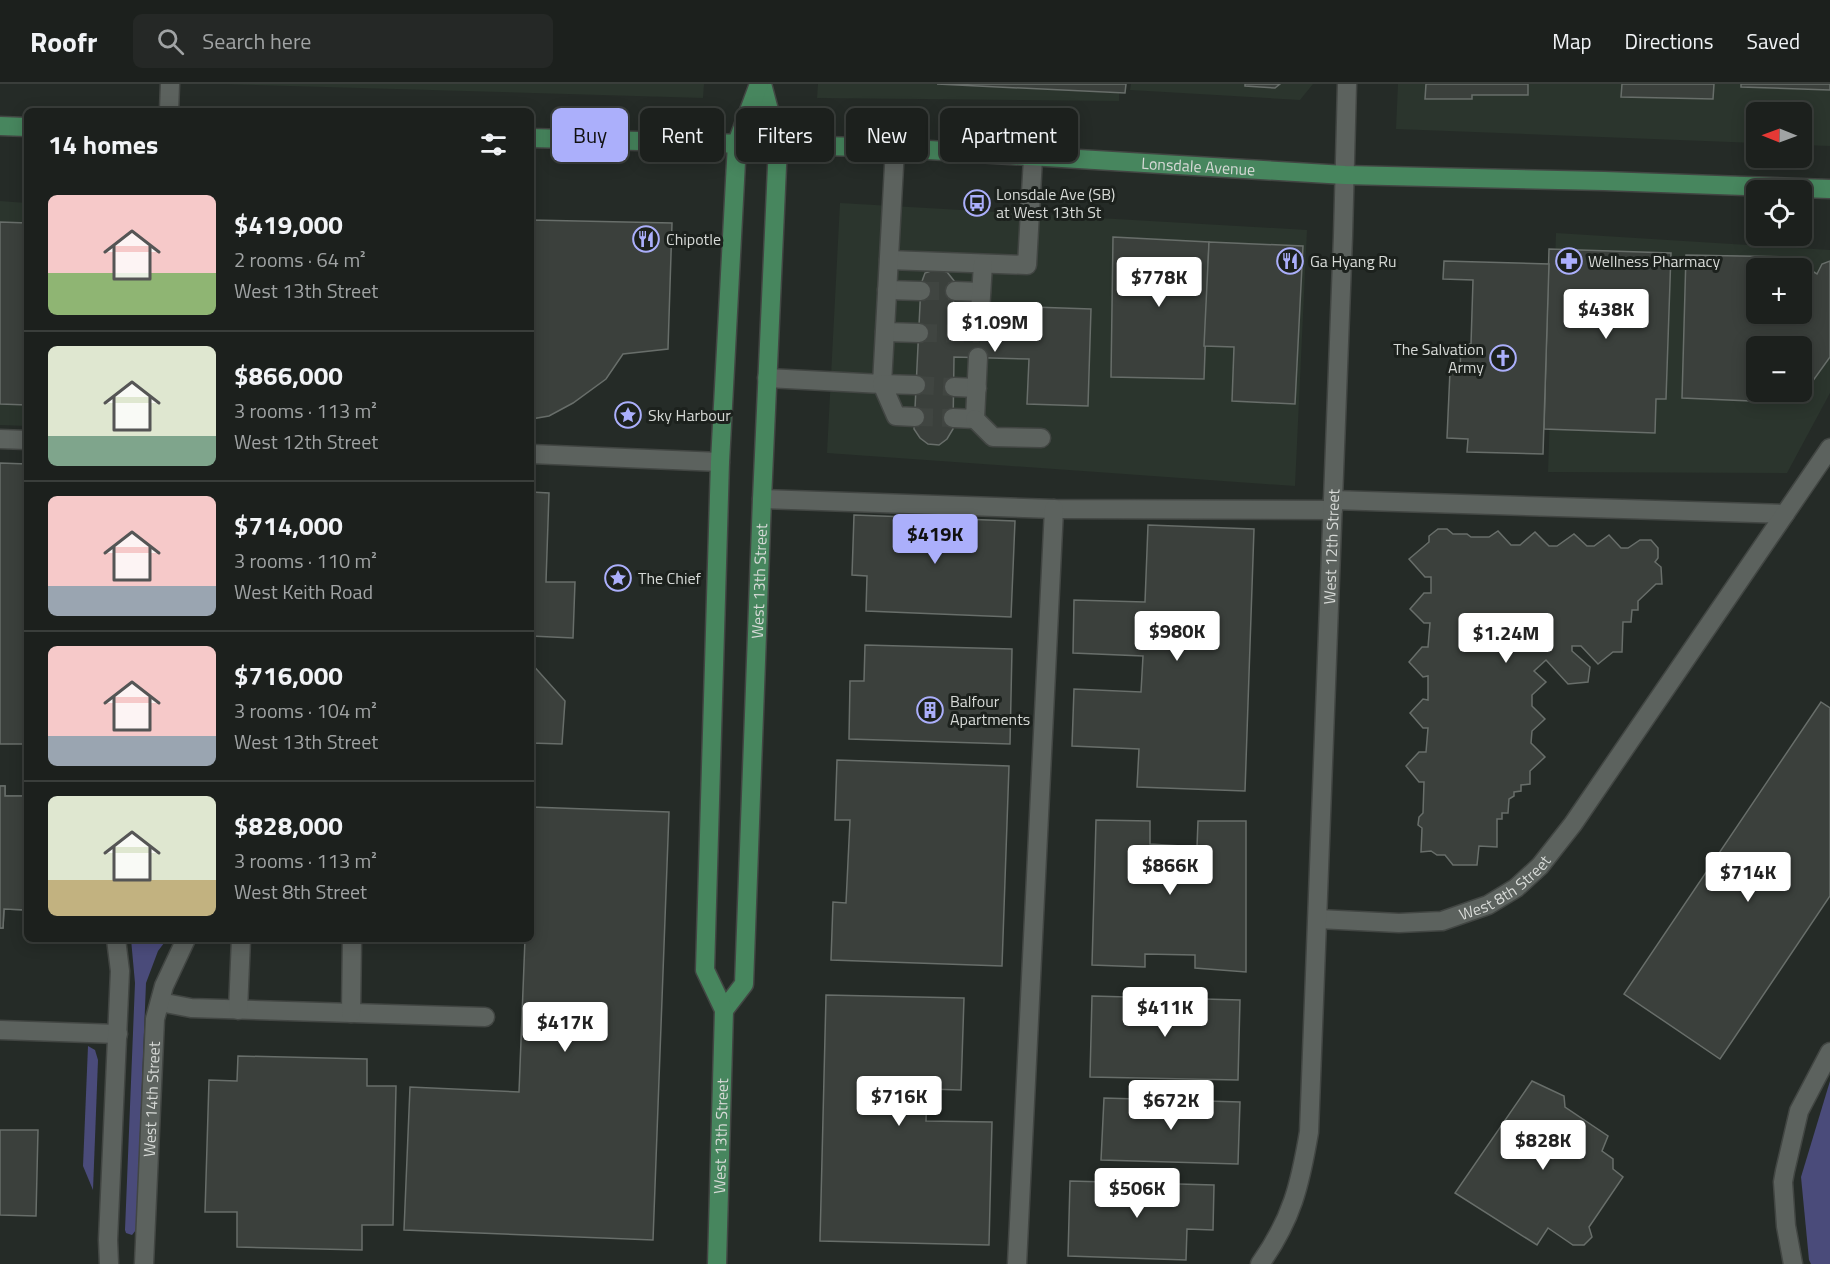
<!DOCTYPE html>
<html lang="en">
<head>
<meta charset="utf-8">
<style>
  :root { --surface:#1c201d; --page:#252826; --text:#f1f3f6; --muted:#a0a3a4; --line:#3a3e3b; --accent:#abaffb }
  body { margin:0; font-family:"Titillium Web",sans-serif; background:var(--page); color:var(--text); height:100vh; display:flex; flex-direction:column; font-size:22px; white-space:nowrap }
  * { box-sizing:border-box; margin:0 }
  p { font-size:20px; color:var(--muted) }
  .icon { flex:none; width:33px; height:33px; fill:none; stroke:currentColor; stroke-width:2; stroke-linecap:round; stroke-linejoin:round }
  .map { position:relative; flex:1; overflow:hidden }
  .panel { position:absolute; left:24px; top:24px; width:510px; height:834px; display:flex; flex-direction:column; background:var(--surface); border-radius:9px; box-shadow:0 3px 15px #0003,0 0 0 2px var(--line) }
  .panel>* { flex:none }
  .top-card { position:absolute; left:552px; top:24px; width:570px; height:54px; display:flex; gap:12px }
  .needle { width:39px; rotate:271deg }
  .fabs { position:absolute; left:1746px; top:18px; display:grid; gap:12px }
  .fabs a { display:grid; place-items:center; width:66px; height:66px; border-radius:9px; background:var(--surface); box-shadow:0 3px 15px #0003,0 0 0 2px var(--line); font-size:30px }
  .price { position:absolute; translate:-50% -51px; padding:0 14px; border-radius:6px; background:#fff; color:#222; font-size:20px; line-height:39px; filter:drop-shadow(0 2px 3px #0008) }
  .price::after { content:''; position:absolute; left:50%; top:36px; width:18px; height:14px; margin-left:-9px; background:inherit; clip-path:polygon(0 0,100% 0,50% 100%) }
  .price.on { background:var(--accent); color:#111 }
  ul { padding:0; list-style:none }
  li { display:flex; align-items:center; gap:18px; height:150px; padding:0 24px }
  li+li { border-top:2px solid var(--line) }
  li span { display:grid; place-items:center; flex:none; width:168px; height:120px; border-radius:9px; color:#555 }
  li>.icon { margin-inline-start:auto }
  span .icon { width:72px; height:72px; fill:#fffc; stroke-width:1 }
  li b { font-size:26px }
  h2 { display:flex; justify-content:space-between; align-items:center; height:72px; padding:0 24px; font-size:26px }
  .pill { padding:0 21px; border-radius:9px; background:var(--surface); box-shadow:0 3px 15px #0003,0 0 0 2px var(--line); font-size:21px; line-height:54px }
  .pill.on { background:var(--accent); color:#111 }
  header { display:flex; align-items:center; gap:36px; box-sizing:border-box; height:84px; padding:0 30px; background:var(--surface); border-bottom:2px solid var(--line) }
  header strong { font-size:28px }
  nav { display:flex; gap:33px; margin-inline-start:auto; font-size:21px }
  .search { width:420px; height:54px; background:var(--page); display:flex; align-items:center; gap:15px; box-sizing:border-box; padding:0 21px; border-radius:9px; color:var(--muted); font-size:22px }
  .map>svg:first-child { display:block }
</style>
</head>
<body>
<header>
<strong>Roofr</strong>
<div class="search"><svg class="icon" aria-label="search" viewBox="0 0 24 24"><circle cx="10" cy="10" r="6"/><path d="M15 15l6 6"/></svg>Search here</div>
<nav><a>Map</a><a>Directions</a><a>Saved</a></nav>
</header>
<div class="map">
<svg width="1830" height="1180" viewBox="0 0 1830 1180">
  <rect width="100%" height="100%" fill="#252b27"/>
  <g fill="#2b352d" fill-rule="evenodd">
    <path d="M223,0H704L703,14Z"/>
    <path d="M818,0H1119V17L817,14Z"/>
    <path d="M1131,0H1313L1300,16L1130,6Z"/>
    <path d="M1398,0H1830V62L1802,61V28H1756V59L1396,45Z"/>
    <path d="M0,117L27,119V342L0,341Z"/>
    <path d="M840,119L1307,146L1295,402L827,369Z"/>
    <path d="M1556,149L1830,166V309L1787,389L1548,388ZM1756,184H1802V230H1756ZM1756,262H1802V308H1756Z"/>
  </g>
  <g fill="#4a4b7a">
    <path d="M131,855H167L158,867L146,899L136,1146L132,1151L126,1149L125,1146L135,899Z"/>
    <path d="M88,962L95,966L98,976L93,1106L83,1082Z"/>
    <path d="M1830,997V1180H1811L1809,1176L1801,1093Z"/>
  </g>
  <g fill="#3b403c" stroke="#686e6a" stroke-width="1.5" fill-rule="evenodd">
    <path d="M937,0H1126L1125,9Z"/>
    <path d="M1245,0H1280L1275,4L1245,2Z"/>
    <path d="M1426,0H1528V11H1472V15H1425Z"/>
    <path d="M1622,0H1714L1713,15L1621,13Z"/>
    <path d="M1741,0H1830V6L1741,3Z"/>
    <path d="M531,136L672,139L668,265L623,270L606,295L573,319L549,332L531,335Z"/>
    <path d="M0,138L27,139V321L0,320Z"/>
    <path d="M1113,153L1209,158L1204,295L1111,293Z"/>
    <path d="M1209,158L1303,162L1295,320L1232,317L1234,263L1204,262Z"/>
    <path d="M1549,165L1671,169L1666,315H1656L1655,349L1544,345Z"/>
    <path d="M1686,171L1789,173L1817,190L1822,180L1830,177V273L1797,319L1682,314ZM1756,184H1802V230H1756ZM1756,262H1802V308H1756Z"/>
    <path d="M1444,177L1549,180L1543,370L1467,368L1468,355L1447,354L1450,287H1460L1461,260H1471L1473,196L1443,195Z"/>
    <path d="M937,185L947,188L955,198L953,227L1029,230L1033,223L1091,225L1088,322L1027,320L1029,275L954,273L953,345L947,355L939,361L928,360L920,354L914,345L921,200L925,189Z"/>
    <path d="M0,379L27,380V660H0Z"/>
    <path d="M531,408L549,409L546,498H575L573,554L531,552Z"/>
    <path d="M854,431L1015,437L1011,533L866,527L867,492L852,491Z"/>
    <path d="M1148,441L1254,445L1245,707L1137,703L1139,665L1072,662L1074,605L1141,608L1143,572L1073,569L1074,516L1145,518Z"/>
    <path d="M1438,445H1447L1453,450H1467L1471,453H1489L1498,447L1511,461H1520L1535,448L1549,462H1557L1574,450L1587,462H1594L1609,451L1621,464H1628L1640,456H1651L1658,464V474L1655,478L1661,483L1662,500H1656L1638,517V526H1632L1631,538H1623L1622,568H1613L1598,580L1581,562H1572V567L1590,583L1588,598L1568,600L1546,576L1534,587L1546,598L1532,611V622L1545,635L1532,647L1531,659L1545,673L1530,687V700L1521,701V707L1514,708V712L1509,715L1508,729H1502V735H1497V763L1479,762L1477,781H1453L1445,771H1437L1431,767L1421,768L1422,744L1418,741L1419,733L1423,729L1424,698H1419L1406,682L1419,668H1426L1428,644H1423L1410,629L1423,615L1428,616V592L1423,593L1409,578L1422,563H1428L1430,539H1424L1410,525L1424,509H1431V493H1425L1409,475L1429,458V452Z"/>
    <path d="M865,561L1012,565L1010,660L849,655L850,597H864Z"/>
    <path d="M531,579L565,617L562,660L531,659Z"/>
    <path d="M1821,618L1830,624V812L1720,975L1624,910Z"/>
    <path d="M837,676L1009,682L1002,882L831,876L833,818L846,819L850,736H835Z"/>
    <path d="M0,702H5V712H27V826L4,825L3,844H0Z"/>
    <path d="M0,702H5V712H27V826L4,825L3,844H0Z"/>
    <path d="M531,723L669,728L653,1156L404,1146L410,1003L519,1008L525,855H531Z"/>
    <path d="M1096,736L1150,737V760L1197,763L1198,737H1246V888L1195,884V871L1145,870V883L1092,881Z"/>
    <path d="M826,911L964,914L961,1006L927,1005L926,1037L992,1038L989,1161L820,1157Z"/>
    <path d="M1092,912L1240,916L1238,996L1090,993Z"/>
    <path d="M238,972L367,975V1002H396L393,1141H362V1166L237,1163V1128H205L209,996L237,997Z"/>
    <path d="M1532,997L1564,1012L1565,1023L1608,1052L1602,1067L1613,1075V1085L1623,1093L1589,1143L1592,1153L1584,1161H1573L1548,1144L1537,1161L1455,1109Z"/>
    <path d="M1104,1014L1240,1018L1238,1080L1101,1076Z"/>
    <path d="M0,1046H38L36,1132L0,1131Z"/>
    <path d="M1070,1097L1214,1101L1213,1146L1187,1145L1186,1176L1068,1172Z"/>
  </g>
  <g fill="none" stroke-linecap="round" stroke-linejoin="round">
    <g stroke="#404541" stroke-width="18" stroke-dasharray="18 9" stroke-linecap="butt">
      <path d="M921,207H955"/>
      <path d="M919,249L979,250"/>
      <path d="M916,301L954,303"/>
      <path d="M915,333L953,334"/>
    </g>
    <g stroke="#424643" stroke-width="21">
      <g id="minor">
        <path d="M169,27L170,0"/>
        <path d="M889,176L1027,181L1033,74"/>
        <path d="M887,206L921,207"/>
        <path d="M955,207L981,208"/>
        <path d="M980,228L983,180"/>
        <path d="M885,248L919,249"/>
        <path d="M767,294L882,300L895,64"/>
        <path d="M954,303L977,304"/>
        <path d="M915,333L896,332L882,300L916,301"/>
        <path d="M953,334L975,335L978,273"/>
        <path d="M975,335L993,353L1041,354"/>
        <path d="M0,355L27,356"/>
        <path d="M531,370L720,378"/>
        <path d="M762,415L1054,425L1333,426"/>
        <path d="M1333,416L1785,430"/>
        <path id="s1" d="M1318,835L1399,839L1442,837L1488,821L1516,804L1540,782L1573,740L1830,364"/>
        <path d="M160,918L191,924L485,933"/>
        <path d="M238,926L241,855"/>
        <path d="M351,929L352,855"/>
        <path d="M0,946L118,950"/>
        <path d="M109,1180L108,1156L120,887L116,855"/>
        <path id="s2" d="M144,1180L155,935L164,902L186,855"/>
        <path d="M1017,1180L1054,425"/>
        <path id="s3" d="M1260,1180C1292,1135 1300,1101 1309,1048L1343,152L1347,0"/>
        <path d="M1793,1180L1786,1142L1783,1098L1785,1087L1799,1027L1830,968"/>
      </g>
    </g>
    <g stroke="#424643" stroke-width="21">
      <g id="major">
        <path d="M0,42L27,43"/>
        <path id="s4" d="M531,54L895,64L1345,91L1604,97L1830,105"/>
        <path id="s5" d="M724,926L744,900L762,415L778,60L762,0"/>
        <path id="s6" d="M717,1180L724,926L705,886L720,378L737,59L759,0"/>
      </g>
    </g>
    <use href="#minor" stroke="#5c625e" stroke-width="18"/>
    <use href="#major" stroke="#47865e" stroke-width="18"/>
  </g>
  <defs>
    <g id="bus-ring" transform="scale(1.35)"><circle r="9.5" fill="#1c211d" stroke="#abaffb" stroke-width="1.5"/><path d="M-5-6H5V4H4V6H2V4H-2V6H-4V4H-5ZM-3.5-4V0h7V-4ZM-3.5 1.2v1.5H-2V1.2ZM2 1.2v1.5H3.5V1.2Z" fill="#abaffb"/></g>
    <g id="restaurant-ring" transform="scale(1.35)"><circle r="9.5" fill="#1c211d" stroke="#abaffb" stroke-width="1.5"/><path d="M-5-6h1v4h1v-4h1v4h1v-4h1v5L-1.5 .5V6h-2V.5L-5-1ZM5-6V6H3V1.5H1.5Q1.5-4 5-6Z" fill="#abaffb"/></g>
    <g id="pharmacy-ring" transform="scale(1.35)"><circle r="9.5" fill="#1c211d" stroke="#abaffb" stroke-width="1.5"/><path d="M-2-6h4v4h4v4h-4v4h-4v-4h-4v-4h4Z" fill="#abaffb"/></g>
    <g id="church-ring" transform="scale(1.35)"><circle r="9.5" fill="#1c211d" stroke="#abaffb" stroke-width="1.5"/><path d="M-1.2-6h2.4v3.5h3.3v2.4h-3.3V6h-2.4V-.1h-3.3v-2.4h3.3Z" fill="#abaffb"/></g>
    <g id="sight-ring" transform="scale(1.35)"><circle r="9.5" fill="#1c211d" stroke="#abaffb" stroke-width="1.5"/><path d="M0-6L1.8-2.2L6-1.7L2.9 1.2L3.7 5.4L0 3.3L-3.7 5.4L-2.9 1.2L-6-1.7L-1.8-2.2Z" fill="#abaffb"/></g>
    <g id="building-ring" transform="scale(1.35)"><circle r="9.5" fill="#1c211d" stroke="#abaffb" stroke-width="1.5"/><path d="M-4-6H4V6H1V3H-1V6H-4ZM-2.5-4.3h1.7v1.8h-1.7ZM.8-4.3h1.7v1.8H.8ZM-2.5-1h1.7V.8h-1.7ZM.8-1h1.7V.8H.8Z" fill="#abaffb"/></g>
  </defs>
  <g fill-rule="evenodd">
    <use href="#bus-ring" x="977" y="119"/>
    <use href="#restaurant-ring" x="646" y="155"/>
    <use href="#restaurant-ring" x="1290" y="177"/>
    <use href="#pharmacy-ring" x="1569" y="177"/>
    <use href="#church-ring" x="1503" y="274"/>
    <use href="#sight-ring" x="628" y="331"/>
    <use href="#sight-ring" x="618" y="494"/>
    <use href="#building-ring" x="930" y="626"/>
  </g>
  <g text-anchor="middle" stroke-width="6" stroke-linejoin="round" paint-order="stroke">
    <g font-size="16" fill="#d6d9d6" stroke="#1c211d">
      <text dy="6" stroke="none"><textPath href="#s4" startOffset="668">Lonsdale Avenue</textPath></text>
      <text dy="6" stroke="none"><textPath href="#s3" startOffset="728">West 12th Street</textPath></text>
      <text dy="6" stroke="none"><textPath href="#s5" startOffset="436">West 13th Street</textPath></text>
      <text dy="6" stroke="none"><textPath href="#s1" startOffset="196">West 8th Street</textPath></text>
      <text dy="6" stroke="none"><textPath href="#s2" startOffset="165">West 14th Street</textPath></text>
      <text dy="6" stroke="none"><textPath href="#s6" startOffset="128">West 13th Street</textPath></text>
    </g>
    <g font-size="16" fill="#d6d9d6" stroke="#1c211d" text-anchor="start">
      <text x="996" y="116">Lonsdale Ave (SB)<tspan x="996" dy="18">at West 13th St</tspan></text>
      <text x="666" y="161">Chipotle</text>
      <text x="1310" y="183">Ga Hyang Ru</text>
      <text x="1588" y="183">Wellness Pharmacy</text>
      <text x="1484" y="271" text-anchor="end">The Salvation<tspan x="1484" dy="18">Army</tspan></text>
      <text x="648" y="337">Sky Harbour</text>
      <text x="638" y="500">The Chief</text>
      <text x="950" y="623">Balfour<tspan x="950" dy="18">Apartments</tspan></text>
    </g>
  </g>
</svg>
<div class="fabs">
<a><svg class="needle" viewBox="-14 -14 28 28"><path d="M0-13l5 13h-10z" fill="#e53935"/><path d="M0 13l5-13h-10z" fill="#a0a3a4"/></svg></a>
<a><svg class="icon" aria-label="locate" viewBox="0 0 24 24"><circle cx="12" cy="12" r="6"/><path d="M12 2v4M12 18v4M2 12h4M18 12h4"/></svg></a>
<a>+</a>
<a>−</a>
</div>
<b class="price" style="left:1159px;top:224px">$778K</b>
<b class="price" style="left:1606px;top:256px">$438K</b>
<b class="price" style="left:995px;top:269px">$1.09M</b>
<b class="price on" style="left:935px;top:481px">$419K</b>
<b class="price" style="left:1177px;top:578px">$980K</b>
<b class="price" style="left:1506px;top:580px">$1.24M</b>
<b class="price" style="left:1170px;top:812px">$866K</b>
<b class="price" style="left:1748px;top:819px">$714K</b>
<b class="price" style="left:1165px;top:954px">$411K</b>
<b class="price" style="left:565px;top:969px">$417K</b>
<b class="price" style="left:899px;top:1043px">$716K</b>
<b class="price" style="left:1171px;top:1047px">$672K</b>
<b class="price" style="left:1543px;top:1087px">$828K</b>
<b class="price" style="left:1137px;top:1135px">$506K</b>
<div class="top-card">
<a class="pill on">Buy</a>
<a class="pill">Rent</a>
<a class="pill">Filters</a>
<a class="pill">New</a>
<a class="pill">Apartment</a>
</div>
<section class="panel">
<h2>14 homes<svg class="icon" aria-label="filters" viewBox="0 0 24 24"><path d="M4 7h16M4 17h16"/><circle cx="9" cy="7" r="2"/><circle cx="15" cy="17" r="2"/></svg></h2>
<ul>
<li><span style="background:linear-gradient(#f6c9c9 65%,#8fb573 0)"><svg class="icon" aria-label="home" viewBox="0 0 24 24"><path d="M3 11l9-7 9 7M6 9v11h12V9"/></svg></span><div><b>$419,000</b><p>2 rooms · 64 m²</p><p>West 13th Street</p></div></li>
<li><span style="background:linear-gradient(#dfe7d0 75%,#7fa58c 0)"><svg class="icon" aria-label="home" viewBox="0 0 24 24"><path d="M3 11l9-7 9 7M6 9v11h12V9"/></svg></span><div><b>$866,000</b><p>3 rooms · 113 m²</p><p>West 12th Street</p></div></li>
<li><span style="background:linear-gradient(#f6c9c9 75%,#9aa5b1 0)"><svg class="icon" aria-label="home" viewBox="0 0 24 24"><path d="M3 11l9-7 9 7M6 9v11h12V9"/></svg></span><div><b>$714,000</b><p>3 rooms · 110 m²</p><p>West Keith Road</p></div></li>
<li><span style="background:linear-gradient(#f6c9c9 75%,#9aa5b1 0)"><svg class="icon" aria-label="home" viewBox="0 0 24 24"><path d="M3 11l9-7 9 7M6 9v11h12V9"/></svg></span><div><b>$716,000</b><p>3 rooms · 104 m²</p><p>West 13th Street</p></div></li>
<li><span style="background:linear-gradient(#dfe7d0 70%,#c2b280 0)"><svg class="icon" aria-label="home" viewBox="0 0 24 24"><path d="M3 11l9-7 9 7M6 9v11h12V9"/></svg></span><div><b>$828,000</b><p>3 rooms · 113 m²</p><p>West 8th Street</p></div></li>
</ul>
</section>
</div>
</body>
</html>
